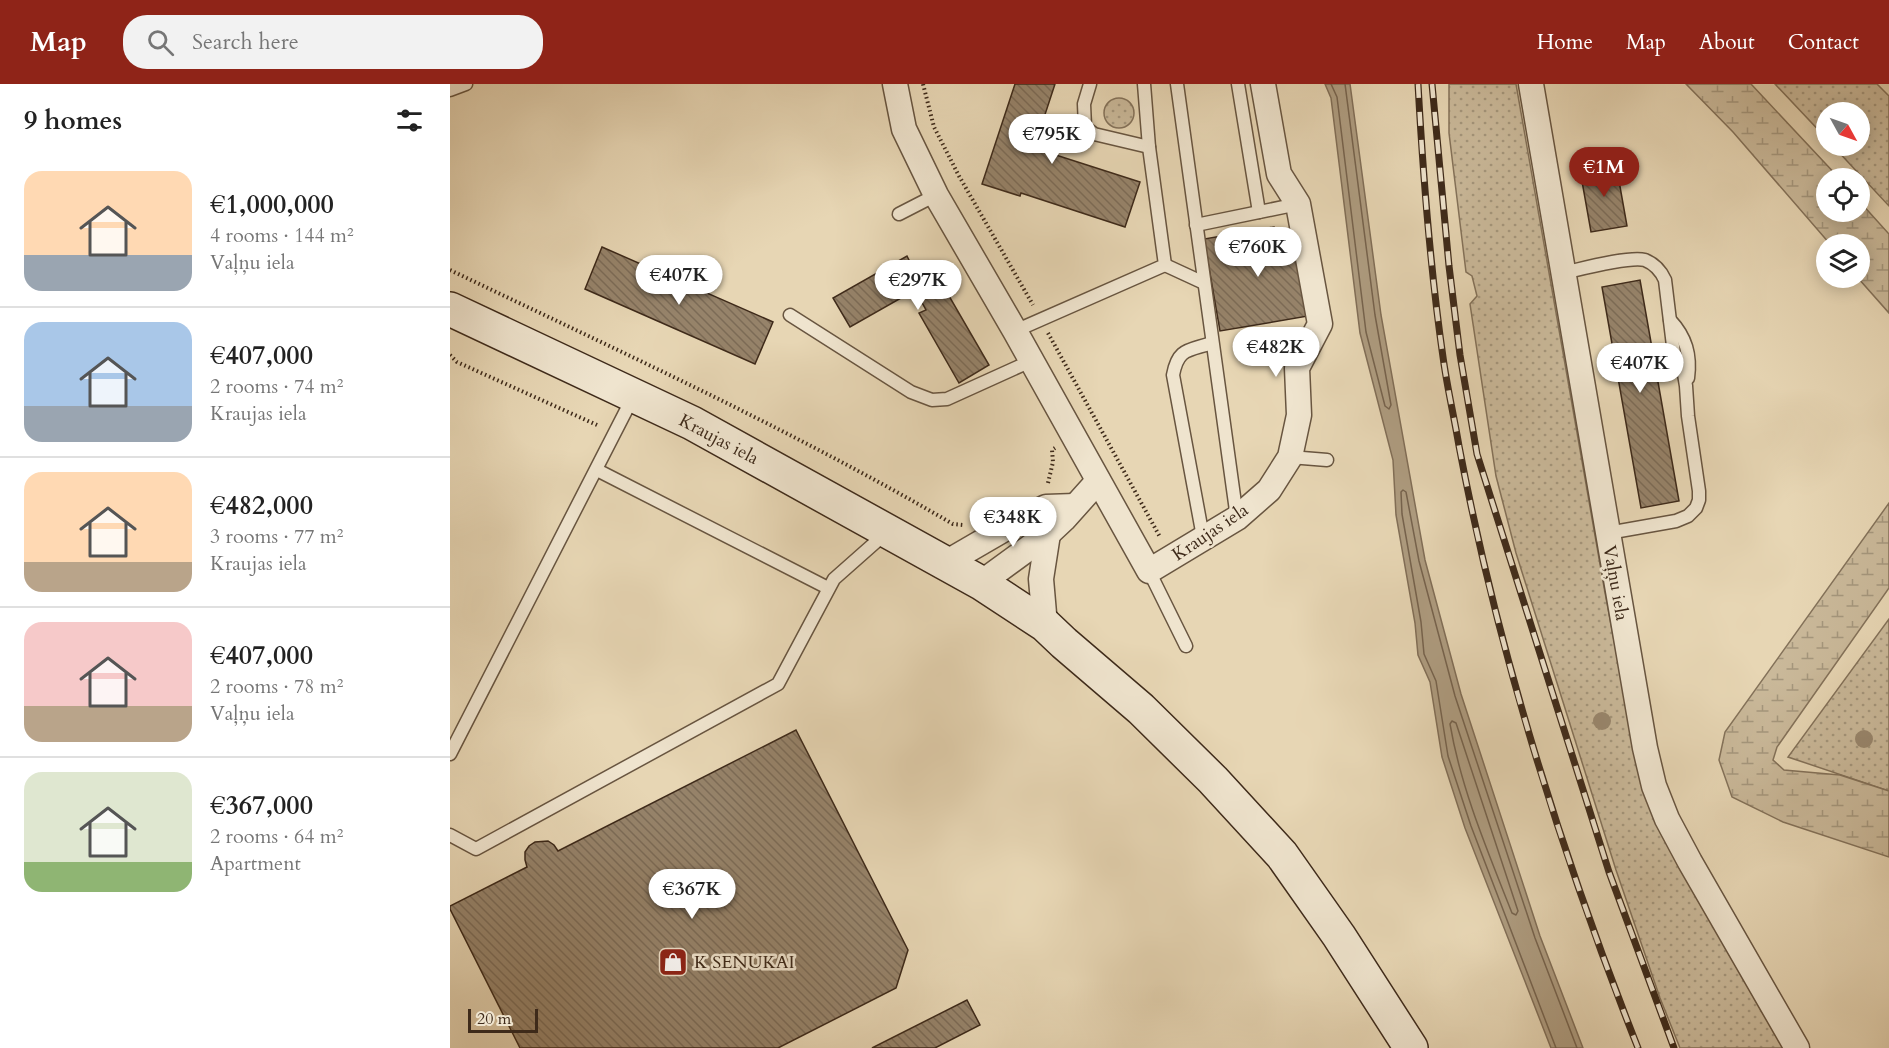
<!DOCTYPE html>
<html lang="en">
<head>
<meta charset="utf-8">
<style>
  :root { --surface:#fff; --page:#f2f2f2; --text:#222; --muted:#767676; --line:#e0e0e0; --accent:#8f2418 }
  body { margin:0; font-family:Cardo,serif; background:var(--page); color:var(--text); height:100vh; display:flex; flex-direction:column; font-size:22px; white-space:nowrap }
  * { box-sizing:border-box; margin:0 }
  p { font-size:20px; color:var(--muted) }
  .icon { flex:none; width:33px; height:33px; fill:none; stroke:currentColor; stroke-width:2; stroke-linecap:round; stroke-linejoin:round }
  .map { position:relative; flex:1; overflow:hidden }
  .sheet { display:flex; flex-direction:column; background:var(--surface); width:450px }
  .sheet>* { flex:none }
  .needle { width:39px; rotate:130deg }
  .buttons { position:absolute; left:1366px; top:18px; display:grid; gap:12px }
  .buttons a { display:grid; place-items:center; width:54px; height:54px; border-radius:50%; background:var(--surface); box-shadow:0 3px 15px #0003; font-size:30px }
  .scale { position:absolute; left:18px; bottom:15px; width:70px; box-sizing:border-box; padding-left:6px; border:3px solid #3e2a1a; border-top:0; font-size:16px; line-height:21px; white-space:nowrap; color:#3e2a1a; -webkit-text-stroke:4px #efe4ce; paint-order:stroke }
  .price { position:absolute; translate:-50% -51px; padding:0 14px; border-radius:21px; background:#fff; color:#222; font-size:20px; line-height:39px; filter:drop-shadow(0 2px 3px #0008) }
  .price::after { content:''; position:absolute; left:50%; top:36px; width:18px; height:14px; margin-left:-9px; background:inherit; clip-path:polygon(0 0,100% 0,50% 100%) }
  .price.on { background:var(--accent); color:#fff }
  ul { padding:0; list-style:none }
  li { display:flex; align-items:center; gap:18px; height:150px; padding:0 24px }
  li+li { border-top:2px solid var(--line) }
  li span { display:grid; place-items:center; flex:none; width:168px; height:120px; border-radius:18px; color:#555 }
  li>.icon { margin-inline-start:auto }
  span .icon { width:72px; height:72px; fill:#fffc; stroke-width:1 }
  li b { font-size:26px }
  h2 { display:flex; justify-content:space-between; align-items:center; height:72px; padding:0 24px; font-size:26px }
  header { display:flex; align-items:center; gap:36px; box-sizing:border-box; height:84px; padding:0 30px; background:var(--accent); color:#fff }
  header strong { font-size:28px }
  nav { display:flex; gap:33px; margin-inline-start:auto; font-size:21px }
  .search { width:420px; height:54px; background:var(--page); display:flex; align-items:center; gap:15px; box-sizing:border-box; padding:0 21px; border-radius:24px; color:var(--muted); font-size:22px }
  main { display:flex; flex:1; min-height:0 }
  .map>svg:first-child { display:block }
</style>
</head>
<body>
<header>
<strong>Map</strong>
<div class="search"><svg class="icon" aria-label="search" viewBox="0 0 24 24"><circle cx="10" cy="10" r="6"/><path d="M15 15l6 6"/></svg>Search here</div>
<nav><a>Home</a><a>Map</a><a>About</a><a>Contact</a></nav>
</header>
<main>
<section class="sheet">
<h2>9 homes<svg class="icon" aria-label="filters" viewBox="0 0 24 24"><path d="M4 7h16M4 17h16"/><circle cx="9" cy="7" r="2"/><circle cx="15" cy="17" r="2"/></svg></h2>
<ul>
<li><span style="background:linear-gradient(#ffd9b3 70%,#9aa5b1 0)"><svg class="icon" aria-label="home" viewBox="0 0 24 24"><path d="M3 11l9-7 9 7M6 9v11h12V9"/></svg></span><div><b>€1,000,000</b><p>4 rooms · 144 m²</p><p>Vaļņu iela</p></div></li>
<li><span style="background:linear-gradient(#a9c7e8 70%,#9aa5b1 0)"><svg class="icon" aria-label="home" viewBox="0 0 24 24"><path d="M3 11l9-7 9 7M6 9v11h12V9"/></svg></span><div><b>€407,000</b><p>2 rooms · 74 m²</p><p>Kraujas iela</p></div></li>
<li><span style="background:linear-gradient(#ffd9b3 75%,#b9a48a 0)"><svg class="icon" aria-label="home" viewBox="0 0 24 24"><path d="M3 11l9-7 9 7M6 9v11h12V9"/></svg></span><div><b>€482,000</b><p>3 rooms · 77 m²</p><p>Kraujas iela</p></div></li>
<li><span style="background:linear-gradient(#f6c9c9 70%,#b9a48a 0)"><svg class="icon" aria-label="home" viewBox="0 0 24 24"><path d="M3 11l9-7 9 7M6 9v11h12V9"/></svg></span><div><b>€407,000</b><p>2 rooms · 78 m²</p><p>Vaļņu iela</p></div></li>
<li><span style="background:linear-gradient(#dfe7d0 75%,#8fb573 0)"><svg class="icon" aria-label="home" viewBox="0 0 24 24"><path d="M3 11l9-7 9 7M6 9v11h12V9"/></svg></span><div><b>€367,000</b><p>2 rooms · 64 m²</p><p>Apartment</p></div></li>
</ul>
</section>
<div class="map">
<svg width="1439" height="964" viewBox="0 0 1439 964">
  <defs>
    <pattern id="grass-dots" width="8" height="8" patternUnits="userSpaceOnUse" patternTransform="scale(1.5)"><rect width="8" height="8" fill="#cab99a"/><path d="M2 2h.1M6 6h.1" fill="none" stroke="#a5977d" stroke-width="1.8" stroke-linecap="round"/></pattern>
    <pattern id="wetland-marsh" width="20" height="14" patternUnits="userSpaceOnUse" patternTransform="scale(1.5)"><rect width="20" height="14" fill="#cab99a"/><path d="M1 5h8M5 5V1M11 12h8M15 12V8" fill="none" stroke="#a5977d"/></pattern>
    <pattern id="building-back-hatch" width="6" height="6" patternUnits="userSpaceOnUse" patternTransform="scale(1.5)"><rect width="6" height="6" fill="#96836a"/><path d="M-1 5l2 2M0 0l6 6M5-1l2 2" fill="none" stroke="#7c6b56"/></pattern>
  </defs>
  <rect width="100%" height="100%" fill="#e7d6b4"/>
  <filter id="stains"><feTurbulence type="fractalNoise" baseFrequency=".00333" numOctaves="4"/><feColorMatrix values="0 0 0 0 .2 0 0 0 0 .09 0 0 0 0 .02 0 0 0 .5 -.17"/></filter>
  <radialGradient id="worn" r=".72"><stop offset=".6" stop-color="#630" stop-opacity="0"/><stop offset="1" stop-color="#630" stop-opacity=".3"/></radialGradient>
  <g fill="url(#grass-dots)" stroke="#84725a" stroke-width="1.5">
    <path d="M999,0H1066L1154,503L1185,668L1201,727L1235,793L1333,964H1230L1210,914L1166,786L1066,469L1046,392L1020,220L1027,212L1022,192L1016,188L999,49Z"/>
    <path d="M1325,0H1427L1439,12V122L1383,62H1410V28H1377V55Z"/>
    <circle cx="669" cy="29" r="15"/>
    <path d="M1439,535V707L1338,673Z"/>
  </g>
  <g fill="url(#wetland-marsh)" stroke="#84725a" stroke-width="1.5">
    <path d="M1236,0H1301L1389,94H1377V128H1410V118L1439,150V229L1408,194H1410V160H1380L1283,48Z"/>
    <path d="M1439,419V504L1327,663L1323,676L1334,686L1390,691L1439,707V773L1333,738L1282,713L1269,676L1275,648Z"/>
  </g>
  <path fill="#ae9c80" stroke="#816e57" stroke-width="1.5" d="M875,0H900L931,231L975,476L1011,610L1090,852L1133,964H1101L1015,744L992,673L980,598L968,571L965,539L946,431L943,376L910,249L881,14Z"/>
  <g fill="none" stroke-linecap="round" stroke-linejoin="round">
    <g stroke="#76634d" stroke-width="1.5">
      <path d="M881,0L887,13L916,248L935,322L939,325L941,321L925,231L895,0"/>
      <path d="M1002,637L1006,639L1068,827L1066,831L1062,829C1038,768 1011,705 1000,640Z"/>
      <path d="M1106,964L1021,742L998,672L986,597L974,570L971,538L952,430L951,408L953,406L956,408L969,477L1005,612L1085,854L1127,964"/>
    </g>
  </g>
  <g fill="url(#building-back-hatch)" stroke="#3e2a1a" stroke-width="1.5">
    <path d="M565,0H605L584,64L690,98L675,143L571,109L570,112L532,100Z"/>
    <path d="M1166,80L1177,142L1141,148L1130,86Z"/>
    <path d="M824,143L826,152L850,148L864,231L770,247L754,155Z"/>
    <path d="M152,163L323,238L305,280L135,205Z"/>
    <path d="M457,172L461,180L473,183L480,179L539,281L509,299L469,229L476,226L465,206L400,243L383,214Z"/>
    <path d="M1190,196L1229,417L1191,424L1152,203Z"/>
    <path d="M346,646L458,866L446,904L328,964H70L0,825V822L77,783L75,776V768L79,762L85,758L98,757L104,761L108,767Z"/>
    <path d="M517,916L530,941L485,964H422Z"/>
  </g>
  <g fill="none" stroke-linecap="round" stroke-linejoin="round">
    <g stroke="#685540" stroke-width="15">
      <g id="lane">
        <path d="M640,0L634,20L635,43L644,50L699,63"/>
        <path d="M727,0L787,434"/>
        <path d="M788,0L809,128"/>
        <path d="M0,6L16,0"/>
        <path d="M449,130L486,111"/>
        <path d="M746,141L848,120"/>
        <path d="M715,181L754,199"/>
        <path d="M1113,189C1131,185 1179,172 1195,176C1205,180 1211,187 1215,196L1224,270L1234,290L1236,302L1238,332L1249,407V416L1246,424L1238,432L1226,437L1158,449"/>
        <path d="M340,231L461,308L482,316L497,315L581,277"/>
        <path d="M1220,236C1236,253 1241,271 1238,294"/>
        <path d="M565,247L715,181L699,63L694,0"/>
        <path d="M840,373L877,376"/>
        <path d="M147,386L378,504"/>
        <path d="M753,453L723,291C728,264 738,267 762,259"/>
        <path d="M699,487L736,562"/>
        <path d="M0,670L183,313"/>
        <path d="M0,751L26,765L328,600L384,495L436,449"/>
      </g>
    </g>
    <g stroke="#685540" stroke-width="27">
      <g id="street">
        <path d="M445,0L454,45L486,111L565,247L699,487L787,434L819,406L840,373L849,331L847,284L870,240L848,120L829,90L813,0"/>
        <path d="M1081,0L1195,664L1204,702L1217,735L1240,778L1347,964"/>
        <path d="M494,480L556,444L596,423L625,422"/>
        <path d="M531,499L598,450L614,435L648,397"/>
        <path d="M595,541L591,495L598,450"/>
      </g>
    </g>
    <g stroke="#3e2a1a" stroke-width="36">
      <path id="secondary" d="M0,225L242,339L531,499L595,541L614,559L691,625L763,696L832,771L889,852L961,964"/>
    </g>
    <g stroke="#3e2a1a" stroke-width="4" stroke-dasharray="1.5 3" stroke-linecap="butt">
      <path d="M473,0L484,43L509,92L583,221"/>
      <path d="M0,186C169,267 340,345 503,440L513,441"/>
      <path d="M598,249L710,453"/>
      <path d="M0,271L7,278L147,341"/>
      <path d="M598,399L603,378L602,366L605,364"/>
    </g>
    <use href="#lane" stroke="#efe4ce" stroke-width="12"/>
    <use href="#street" stroke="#efe4ce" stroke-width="24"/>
    <use href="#secondary" stroke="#efe4ce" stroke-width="33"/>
    <g stroke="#3e2a1a" stroke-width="7">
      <g id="rail">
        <path d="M968,0C973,91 980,183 993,273C997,303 1004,332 1009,362C1048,568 1111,769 1188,964"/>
        <path d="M982,0L999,182L1010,271L1027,370L1159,788L1224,964"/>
      </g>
    </g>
    <use href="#rail" stroke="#efe4ce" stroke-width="4.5" stroke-dasharray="14" stroke-linecap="butt"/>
  </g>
  <g fill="#99876e">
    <circle cx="1152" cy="637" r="9"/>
    <circle cx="1414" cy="655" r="9"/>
  </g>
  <defs>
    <g id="shop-square" transform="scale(1.5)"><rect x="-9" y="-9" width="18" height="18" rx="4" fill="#8f2418" stroke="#efe4ce"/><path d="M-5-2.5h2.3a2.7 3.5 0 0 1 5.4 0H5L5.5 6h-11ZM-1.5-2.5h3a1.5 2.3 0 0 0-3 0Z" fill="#fff"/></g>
  </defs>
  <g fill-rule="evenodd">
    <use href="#shop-square" x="223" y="878"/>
  </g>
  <g text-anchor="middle" stroke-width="5" stroke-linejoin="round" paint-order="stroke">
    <g font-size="18" fill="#3e2a1a" stroke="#efe4ce">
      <text transform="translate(269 355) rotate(28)" y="6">Kraujas iela</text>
      <text transform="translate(760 448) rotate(-34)" y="6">Kraujas iela</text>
      <text transform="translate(1166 499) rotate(80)" y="6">Vaļņu iela</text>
    </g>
    <g font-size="18" fill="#3e2a1a" stroke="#efe4ce" text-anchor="start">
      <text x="244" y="884">K SENUKAI</text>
    </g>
  </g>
  <rect width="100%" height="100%" filter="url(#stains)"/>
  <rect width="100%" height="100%" fill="url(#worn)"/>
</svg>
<div class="buttons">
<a><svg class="needle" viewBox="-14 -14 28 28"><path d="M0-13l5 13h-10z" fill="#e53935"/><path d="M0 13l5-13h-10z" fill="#767676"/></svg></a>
<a><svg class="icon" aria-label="locate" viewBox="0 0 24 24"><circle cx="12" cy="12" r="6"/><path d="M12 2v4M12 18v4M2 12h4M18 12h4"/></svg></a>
<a><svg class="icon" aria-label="layers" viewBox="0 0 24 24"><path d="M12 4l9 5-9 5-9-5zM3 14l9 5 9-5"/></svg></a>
</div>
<div class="scale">20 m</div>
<b class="price" style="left:602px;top:81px">€795K</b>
<b class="price on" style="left:1154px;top:114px">€1M</b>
<b class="price" style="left:808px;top:194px">€760K</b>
<b class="price" style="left:229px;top:222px">€407K</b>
<b class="price" style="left:468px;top:227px">€297K</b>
<b class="price" style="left:826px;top:294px">€482K</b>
<b class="price" style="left:1190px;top:310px">€407K</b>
<b class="price" style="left:563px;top:464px">€348K</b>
<b class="price" style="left:242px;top:836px">€367K</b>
</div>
</main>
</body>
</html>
